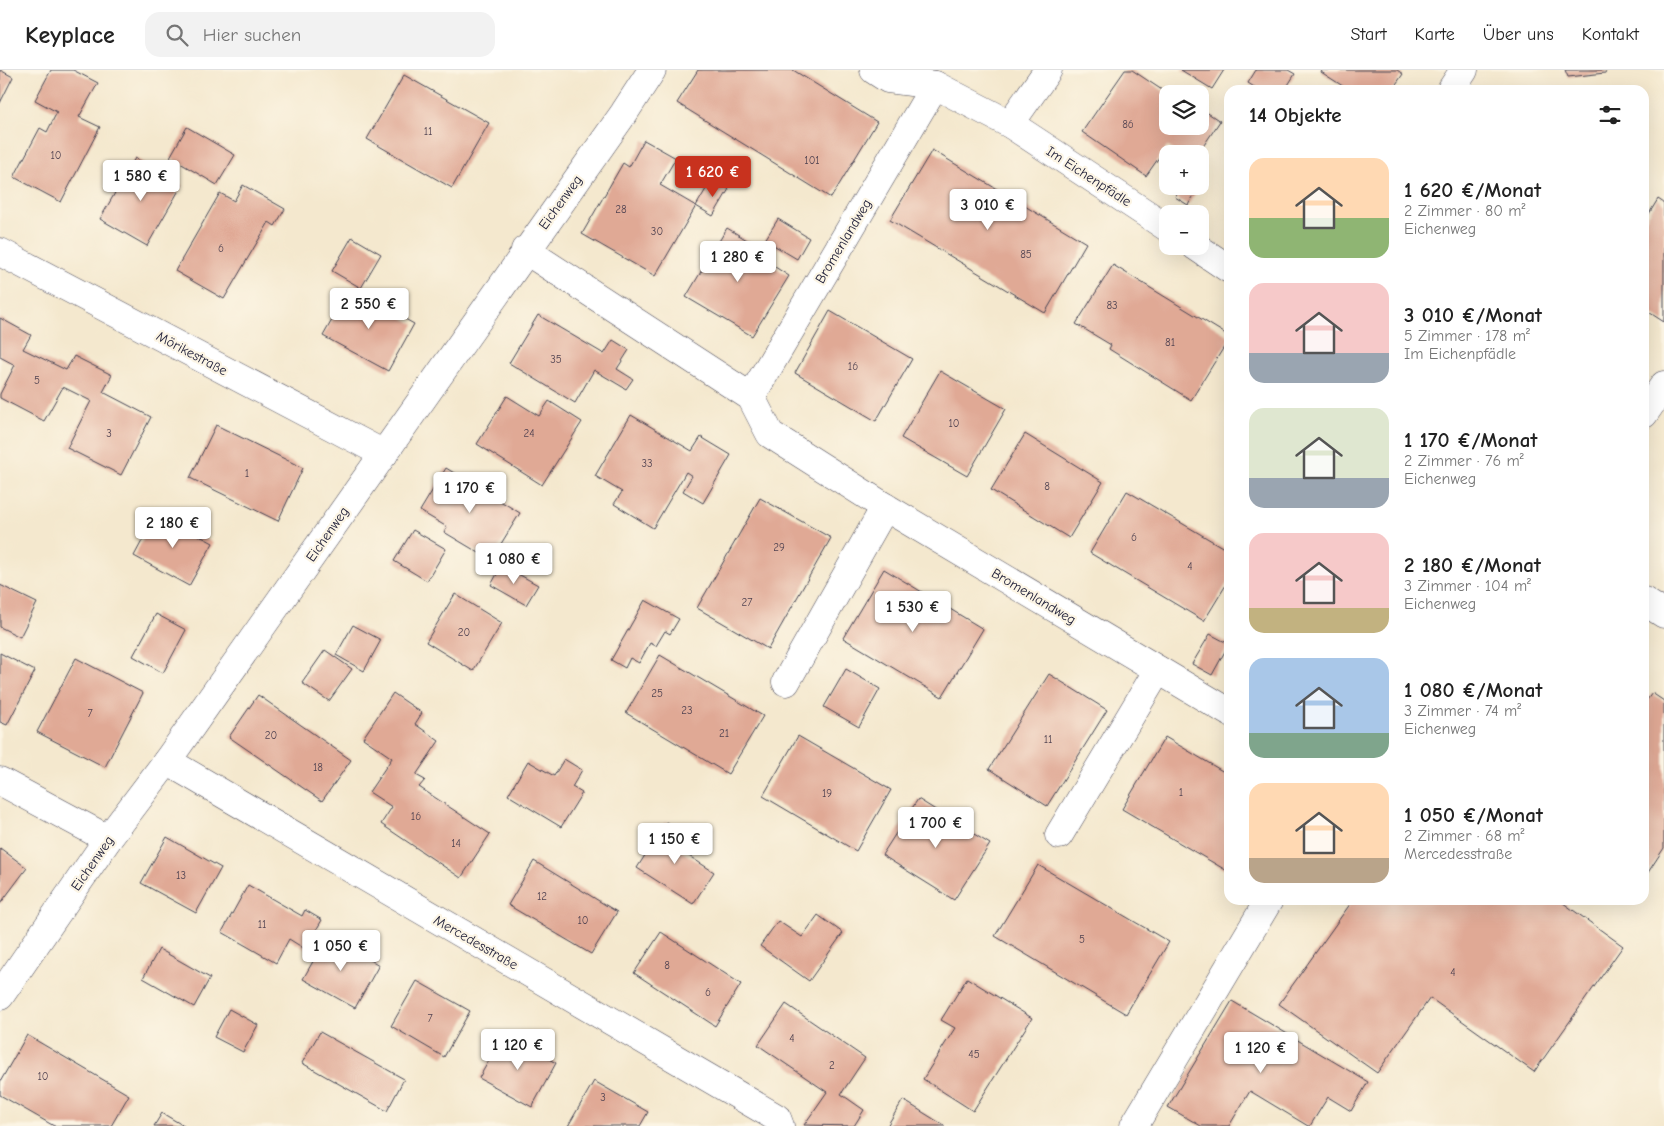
<!DOCTYPE html>
<html lang="de">
<head>
<meta charset="utf-8">
<style>
  :root { --surface:#fff; --page:#f2f2f2; --text:#222; --muted:#767676; --line:#e0e0e0; --accent:#c8321e }
  body { margin:0; font-family:"Comic Neue",sans-serif; background:var(--page); color:var(--text); height:100vh; display:flex; flex-direction:column; font-size:19px; white-space:nowrap }
  * { box-sizing:border-box; margin:0 }
  p { font-size:16px; color:var(--muted) }
  .icon { flex:none; width:28px; height:28px; fill:none; stroke:currentColor; stroke-width:2; stroke-linecap:round; stroke-linejoin:round }
  .map { position:relative; flex:1; overflow:hidden }
  .sheet { position:absolute; left:1224px; top:15px; width:425px; height:820px; display:flex; flex-direction:column; background:var(--surface); border-radius:15px; box-shadow:0 5px 20px #0002 }
  .sheet>* { flex:none }
  .controls { position:absolute; left:1159px; top:15px; display:grid; gap:10px }
  .controls a { display:grid; place-items:center; width:50px; height:50px; border-radius:10px; background:var(--surface); box-shadow:0 5px 20px #0002; font-size:25px }
  .price { position:absolute; translate:-50% -42px; padding:0 11px; border-radius:5px; background:#fff; color:#222; font-size:16px; line-height:32px; filter:drop-shadow(0 1px 2px #0008) }
  .price::after { content:''; position:absolute; left:50%; top:30px; width:15px; height:11px; margin-left:-8px; background:inherit; clip-path:polygon(0 0,100% 0,50% 100%) }
  .price.selected { background:var(--accent); color:#fff }
  ul { padding:0; list-style:none }
  li { display:flex; align-items:center; gap:15px; height:125px; padding:0 25px }
  li span { display:grid; place-items:center; flex:none; width:140px; height:100px; border-radius:15px; color:#555 }
  li>.icon { margin-inline-start:auto }
  span .icon { width:60px; height:60px; fill:#fffc; stroke-width:1 }
  li b { font-size:21px }
  h2 { display:flex; justify-content:space-between; align-items:center; height:60px; padding:0 25px; font-size:21px }
  header { display:flex; align-items:center; gap:30px; box-sizing:border-box; height:70px; padding:0 25px; background:var(--surface); border-bottom:1px solid var(--line) }
  header strong { font-size:24px }
  nav { display:flex; gap:28px; margin-inline-start:auto; font-size:18px }
  .search { width:350px; height:45px; background:var(--page); display:flex; align-items:center; gap:12px; box-sizing:border-box; padding:0 18px; border-radius:15px; color:var(--muted); font-size:19px }
  .map>svg:first-child { display:block }
</style>
</head>
<body>
<header>
<strong>Keyplace</strong>
<div class="search"><svg class="icon" aria-label="search" viewBox="0 0 24 24"><circle cx="10" cy="10" r="6"/><path d="M15 15l6 6"/></svg>Hier suchen</div>
<nav><a>Start</a><a>Karte</a><a>Über uns</a><a>Kontakt</a></nav>
</header>
<div class="map">
<svg width="1664" height="1056" viewBox="0 0 1664 1056">
  <rect width="100%" height="100%" fill="#fcf5e5"/>
  <filter id="ink" filterUnits="userSpaceOnUse"><feTurbulence type="fractalNoise" baseFrequency=".02" numOctaves="2"/><feDisplacementMap in="SourceGraphic" scale="10" xChannelSelector="R" yChannelSelector="G"/><feConvolveMatrix kernelMatrix="1 2 1 2 8 2 1 2 1" color-interpolation-filters="sRGB"/></filter>
  <filter id="wash" filterUnits="userSpaceOnUse"><feTurbulence type="fractalNoise" baseFrequency=".0096" numOctaves="4" result="noise"/><feDisplacementMap in="SourceGraphic" scale="20" xChannelSelector="R" yChannelSelector="G"/><feGaussianBlur stdDeviation="1.12" result="paint"/><feColorMatrix in="noise" values="0 0 0 0 0 0 0 0 0 0 0 0 0 0 0 0 0 1.4 0 .05"/><feComposite in="paint" operator="in"/></filter>
  <g filter="url(#wash)">
    <rect width="100%" height="100%" fill="#f4e8ce"/>
    <g id="blocks">
      <g fill="#e0a995">
        <path d="M0,0L13,7L0,33Z"/>
        <path d="M51,0H73L98,13L79,47L100,57L61,132L14,107L40,58L47,62L57,42L35,30Z"/>
        <path d="M698,0H793L877,52L831,128L677,33Z"/>
        <path d="M1125,0H1132L1168,24V56H1200V38L1220,51L1198,84H1179L1167,76L1146,106L1082,62Z"/>
        <path d="M1181,0H1224L1212,19Z"/>
        <path d="M1256,0H1288L1295,4L1285,20H1259L1248,13Z"/>
        <path d="M1322,0H1397L1403,4L1392,20H1349L1321,2Z"/>
        <path d="M1565,0H1607L1605,3L1568,7Z"/>
        <path d="M404,5L489,53L452,118L367,69Z"/>
        <path d="M187,57L235,85L217,115L170,87Z"/>
        <path d="M644,70L676,88L660,115L696,136L655,206L582,164L623,93L629,97Z"/>
        <path d="M932,80L1086,173L1045,243L890,150Z"/>
        <path d="M135,88L182,115L147,176L100,149Z"/>
        <path d="M712,109L729,119L713,146L696,136Z"/>
        <path d="M243,115L285,139L275,156L269,152L224,229L175,201L220,123L234,131Z"/>
        <path d="M1181,116H1200L1188,135L1175,127Z"/>
        <path d="M1658,129L1664,133V252L1644,239V152Z"/>
        <path d="M778,149L809,168L797,189L765,170Z"/>
        <path d="M727,158L762,179L758,186L789,206L752,266L686,227Z"/>
        <path d="M352,167L381,184L361,218L332,201Z"/>
        <path d="M1113,195L1229,266V269L1191,330L1109,279L1111,275L1076,254Z"/>
        <path d="M350,218L414,254L388,301L323,266Z"/>
        <path d="M830,241L912,289L876,351L795,303Z"/>
        <path d="M538,245L604,284L613,270L629,280L617,299L633,309L626,319L594,300L575,333L509,293Z"/>
        <path d="M0,248L31,265L23,279L66,300L74,286L112,305L103,322L151,347L121,405L67,378L91,331L63,317L44,351L0,328V324L15,295L0,287Z"/>
        <path d="M940,301L1006,339L967,406L901,368Z"/>
        <path d="M507,326L539,346L549,331L582,352L542,415L477,374Z"/>
        <path d="M631,345L692,381L701,367L731,385L703,433L683,421L692,406L686,402L653,458L614,434L622,422L595,406Z"/>
        <path d="M216,355L303,398L278,451L190,408Z"/>
        <path d="M1025,364L1103,412L1069,468L991,420Z"/>
        <path d="M446,398L520,443L491,490L444,462L447,457L420,441Z"/>
        <path d="M1127,421L1229,481V510L1204,551L1090,483Z"/>
        <path d="M760,428L831,468L768,579L697,538Z"/>
        <path d="M157,443L213,473L189,516L134,486Z"/>
        <path d="M413,460L446,479L427,511L394,491Z"/>
        <path d="M502,495L538,515L526,535L491,515Z"/>
        <path d="M884,499L983,559L942,627L843,568Z"/>
        <path d="M0,515L37,533L20,567L0,557Z"/>
        <path d="M455,524L502,553L473,601L426,572Z"/>
        <path d="M645,530L679,549L670,564L665,561L656,576L650,573L639,593L630,588L625,598L611,590Z"/>
        <path d="M156,544L186,560L163,603L133,586Z"/>
        <path d="M353,555L381,570L364,601L336,585Z"/>
        <path d="M1210,564L1229,574L1212,605L1192,594Z"/>
        <path d="M325,580L352,599L329,631L302,613Z"/>
        <path d="M0,583L35,601L7,655L0,652Z"/>
        <path d="M660,585L763,646L728,704L626,643Z"/>
        <path d="M76,588L143,623L105,697L37,662Z"/>
        <path d="M846,599L880,619L859,657L824,637Z"/>
        <path d="M1049,604L1107,640L1047,736L989,699Z"/>
        <path d="M393,623L422,643L415,654L439,671L416,705L425,710L419,717L490,764L461,808L381,754L392,737L369,722L392,688L363,668Z"/>
        <path d="M1652,623L1664,631V778L1647,804L1644,802V634Z"/>
        <path d="M258,625L351,690L322,731L229,667Z"/>
        <path d="M798,666L891,720L856,781L763,726Z"/>
        <path d="M1165,667L1229,705V802L1122,739Z"/>
        <path d="M564,689L582,700L572,717L582,723L561,757L508,725L528,691L554,706Z"/>
        <path d="M918,729L990,774L954,830L882,785Z"/>
        <path d="M666,752L690,767L681,781L714,802L693,834L637,798Z"/>
        <path d="M167,767L221,798L196,843L141,813Z"/>
        <path d="M0,778L27,798L0,834Z"/>
        <path d="M534,791L617,842L591,884L508,835Z"/>
        <path d="M1038,795L1169,872L1126,944L995,866Z"/>
        <path d="M248,815L302,846L305,840L322,850L305,879L289,869L276,893L222,862Z"/>
        <path d="M1353,830H1559L1623,876L1534,1002L1430,928L1377,1003L1279,934Z"/>
        <path d="M818,845L843,863L809,911L760,876L778,851L802,867Z"/>
        <path d="M661,862L741,914L715,956L634,903Z"/>
        <path d="M328,865L379,895L355,938L303,909Z"/>
        <path d="M159,879L210,908L194,937L143,908Z"/>
        <path d="M967,908L1032,948L973,1041L923,1009L955,958L941,950Z"/>
        <path d="M417,911L470,941L444,987L391,956Z"/>
        <path d="M1232,931L1368,1012L1351,1041L1328,1027L1310,1056H1308L1250,1021L1229,1056H1201L1168,1037Z"/>
        <path d="M786,934L865,988L841,1024L864,1040L854,1056L804,1055L827,1022L758,975Z"/>
        <path d="M229,939L258,955L243,982L214,967Z"/>
        <path d="M320,962L404,1009L387,1041L302,993Z"/>
        <path d="M504,964L556,993L532,1037L479,1008Z"/>
        <path d="M27,965L129,1025L111,1056H54L0,1025V1012Z"/>
        <path d="M594,1011L648,1042L640,1056H568Z"/>
        <path d="M903,1030L945,1056H887Z"/>
        <path d="M162,1043L184,1056H154Z"/>
      </g>
    </g>
  </g>
  <g filter="url(#ink)">
    <use href="#blocks" fill-opacity="0" stroke="#424051" stroke-width="1"/>
    <g fill="none" stroke-linecap="round" stroke-linejoin="round">
      <g stroke="#424051" stroke-width="29">
        <g id="minor">
          <path d="M874,0L888,9L935,15L1010,54L1168,158"/>
          <path d="M1451,20L1464,0"/>
          <path d="M1010,54L1048,0"/>
          <path d="M1195,176L1229,199"/>
          <path d="M525,180L751,327L770,364L885,437L1229,642"/>
          <path d="M0,182L384,384"/>
          <path d="M751,327L935,15"/>
          <path d="M1644,344L1664,315"/>
          <path d="M1644,531L1664,544"/>
          <path d="M786,612L885,437"/>
          <path d="M167,691L777,1048L780,1056"/>
          <path d="M0,711L108,769"/>
          <path d="M1059,765L1158,600"/>
          <path d="M0,926L108,769L167,691L624,43L652,0"/>
          <path d="M1134,1056L1269,830"/>
        </g>
      </g>
      <use href="#minor" stroke="#fff" stroke-width="28"/>
    </g>
  </g>
  <g text-anchor="middle" stroke-width="4.5" stroke-linejoin="round" paint-order="stroke">
    <g font-size="11" fill="#524452">
      <text x="1128" y="58">86</text>
      <text x="428" y="65">11</text>
      <text x="56" y="89">10</text>
      <text x="812" y="94">101</text>
      <text x="621" y="143">28</text>
      <text x="657" y="165">30</text>
      <text x="221" y="182">6</text>
      <text x="1026" y="188">85</text>
      <text x="1112" y="239">83</text>
      <text x="1170" y="276">81</text>
      <text x="556" y="293">35</text>
      <text x="853" y="300">16</text>
      <text x="37" y="314">5</text>
      <text x="954" y="357">10</text>
      <text x="109" y="367">3</text>
      <text x="529" y="367">24</text>
      <text x="647" y="397">33</text>
      <text x="247" y="407">1</text>
      <text x="1047" y="420">8</text>
      <text x="1134" y="471">6</text>
      <text x="779" y="481">29</text>
      <text x="1190" y="500">4</text>
      <text x="747" y="536">27</text>
      <text x="464" y="566">20</text>
      <text x="657" y="627">25</text>
      <text x="687" y="644">23</text>
      <text x="90" y="647">7</text>
      <text x="724" y="667">21</text>
      <text x="271" y="669">20</text>
      <text x="1048" y="673">11</text>
      <text x="318" y="701">18</text>
      <text x="1181" y="726">1</text>
      <text x="827" y="727">19</text>
      <text x="416" y="750">16</text>
      <text x="456" y="777">14</text>
      <text x="181" y="809">13</text>
      <text x="542" y="830">12</text>
      <text x="583" y="854">10</text>
      <text x="262" y="858">11</text>
      <text x="1082" y="873">5</text>
      <text x="667" y="899">8</text>
      <text x="1453" y="906">4</text>
      <text x="708" y="926">6</text>
      <text x="430" y="952">7</text>
      <text x="792" y="972">4</text>
      <text x="974" y="988">45</text>
      <text x="832" y="999">2</text>
      <text x="43" y="1010">10</text>
      <text x="603" y="1031">3</text>
    </g>
    <g font-size="14" fill="#22223b" stroke="#fcf5e5">
      <text transform="translate(1089 106) rotate(33)" y="5">Im Eichenpfädle</text>
      <text transform="translate(560 132) rotate(-54)" y="5">Eichenweg</text>
      <text transform="translate(843 171) rotate(-59)" y="5">Bromenlandweg</text>
      <text transform="translate(192 283) rotate(28)" y="5">Mörikestraße</text>
      <text transform="translate(327 464) rotate(-55)" y="5">Eichenweg</text>
      <text transform="translate(1034 526) rotate(31)" y="5">Bromenlandweg</text>
      <text transform="translate(92 793) rotate(-55)" y="5">Eichenweg</text>
      <text transform="translate(476 872) rotate(30)" y="5">Mercedesstraße</text>
    </g>
  </g>
</svg>
<div class="controls">
<a><svg class="icon" aria-label="layers" viewBox="0 0 24 24"><path d="M12 4l9 5-9 5-9-5zM3 14l9 5 9-5"/></svg></a>
<a>+</a>
<a>−</a>
</div>
<b class="price selected" style="left:713px;top:128px">1 620 €</b>
<b class="price" style="left:141px;top:132px">1 580 €</b>
<b class="price" style="left:988px;top:161px">3 010 €</b>
<b class="price" style="left:738px;top:213px">1 280 €</b>
<b class="price" style="left:369px;top:260px">2 550 €</b>
<b class="price" style="left:470px;top:444px">1 170 €</b>
<b class="price" style="left:173px;top:479px">2 180 €</b>
<b class="price" style="left:514px;top:515px">1 080 €</b>
<b class="price" style="left:913px;top:563px">1 530 €</b>
<b class="price" style="left:936px;top:779px">1 700 €</b>
<b class="price" style="left:675px;top:795px">1 150 €</b>
<b class="price" style="left:341px;top:902px">1 050 €</b>
<b class="price" style="left:518px;top:1001px">1 120 €</b>
<b class="price" style="left:1261px;top:1004px">1 120 €</b>
<section class="sheet">
<h2>14 Objekte<svg class="icon" aria-label="filters" viewBox="0 0 24 24"><path d="M4 7h16M4 17h16"/><circle cx="9" cy="7" r="2"/><circle cx="15" cy="17" r="2"/></svg></h2>
<ul>
<li><span style="background:linear-gradient(#ffd9b3 60%,#8fb573 0)"><svg class="icon" aria-label="home" viewBox="0 0 24 24"><path d="M3 11l9-7 9 7M6 9v11h12V9"/></svg></span><div><b>1 620 €/Monat</b><p>2 Zimmer · 80 m²</p><p>Eichenweg</p></div></li>
<li><span style="background:linear-gradient(#f6c9c9 70%,#9aa5b1 0)"><svg class="icon" aria-label="home" viewBox="0 0 24 24"><path d="M3 11l9-7 9 7M6 9v11h12V9"/></svg></span><div><b>3 010 €/Monat</b><p>5 Zimmer · 178 m²</p><p>Im Eichenpfädle</p></div></li>
<li><span style="background:linear-gradient(#dfe7d0 70%,#9aa5b1 0)"><svg class="icon" aria-label="home" viewBox="0 0 24 24"><path d="M3 11l9-7 9 7M6 9v11h12V9"/></svg></span><div><b>1 170 €/Monat</b><p>2 Zimmer · 76 m²</p><p>Eichenweg</p></div></li>
<li><span style="background:linear-gradient(#f6c9c9 75%,#c2b280 0)"><svg class="icon" aria-label="home" viewBox="0 0 24 24"><path d="M3 11l9-7 9 7M6 9v11h12V9"/></svg></span><div><b>2 180 €/Monat</b><p>3 Zimmer · 104 m²</p><p>Eichenweg</p></div></li>
<li><span style="background:linear-gradient(#a9c7e8 75%,#7fa58c 0)"><svg class="icon" aria-label="home" viewBox="0 0 24 24"><path d="M3 11l9-7 9 7M6 9v11h12V9"/></svg></span><div><b>1 080 €/Monat</b><p>3 Zimmer · 74 m²</p><p>Eichenweg</p></div></li>
<li><span style="background:linear-gradient(#ffd9b3 75%,#b9a48a 0)"><svg class="icon" aria-label="home" viewBox="0 0 24 24"><path d="M3 11l9-7 9 7M6 9v11h12V9"/></svg></span><div><b>1 050 €/Monat</b><p>2 Zimmer · 68 m²</p><p>Mercedesstraße</p></div></li>
</ul>
</section>
</div>
</body>
</html>
